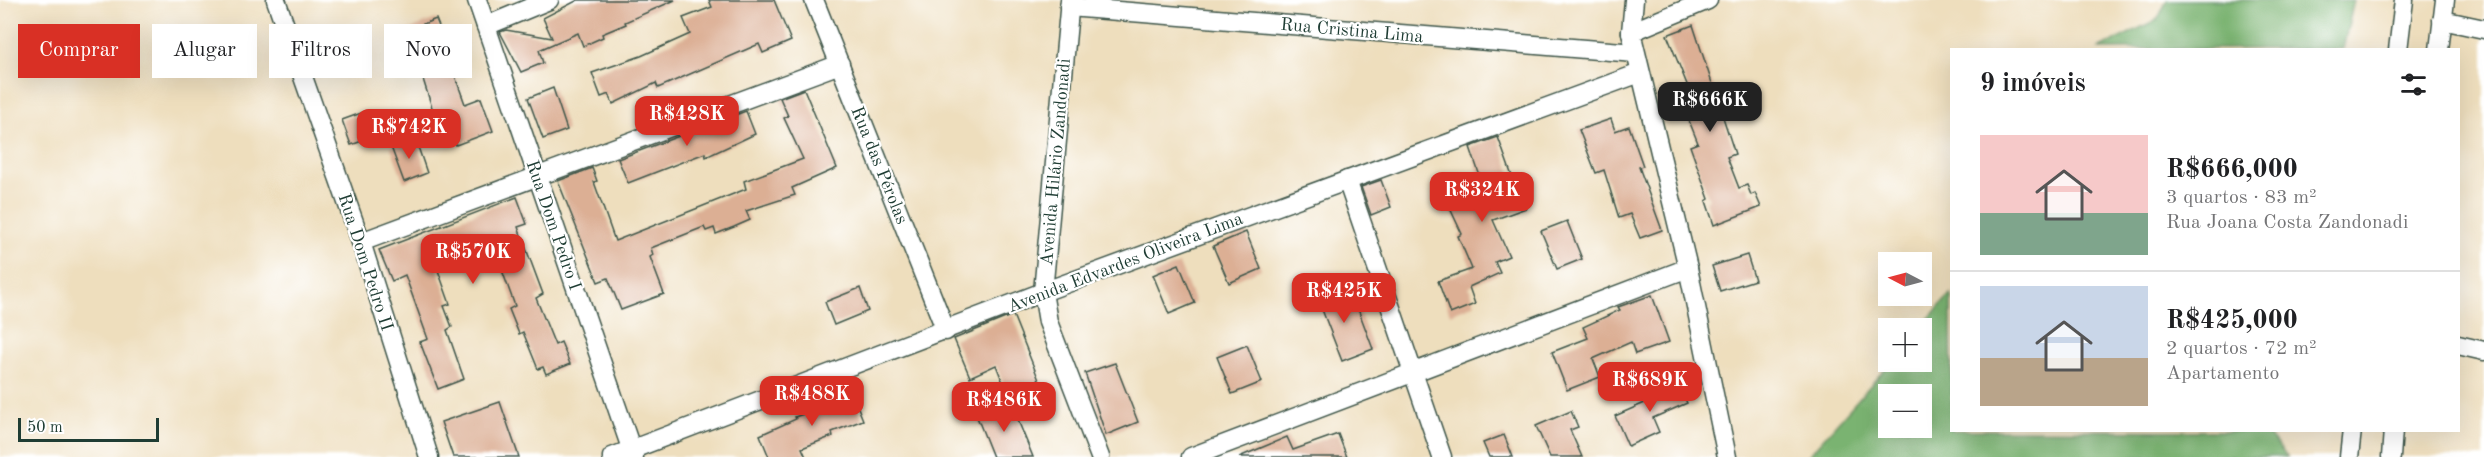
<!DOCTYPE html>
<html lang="pt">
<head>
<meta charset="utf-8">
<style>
  :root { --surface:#fff; --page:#f2f2f2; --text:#202124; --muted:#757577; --line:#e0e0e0; --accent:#d93025 }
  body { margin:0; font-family:"Old Standard TT",serif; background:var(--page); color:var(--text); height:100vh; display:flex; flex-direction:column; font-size:22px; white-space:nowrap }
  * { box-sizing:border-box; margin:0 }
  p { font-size:20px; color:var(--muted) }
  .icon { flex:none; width:33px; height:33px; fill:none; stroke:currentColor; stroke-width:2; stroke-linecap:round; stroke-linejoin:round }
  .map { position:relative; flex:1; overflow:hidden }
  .side { position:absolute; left:1950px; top:48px; width:510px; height:384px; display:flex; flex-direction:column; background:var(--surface); border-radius:0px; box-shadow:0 6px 24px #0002 }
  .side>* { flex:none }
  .top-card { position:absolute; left:18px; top:24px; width:570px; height:54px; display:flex; gap:12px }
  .needle { width:39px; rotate:276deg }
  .buttons { position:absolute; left:1878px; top:252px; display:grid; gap:12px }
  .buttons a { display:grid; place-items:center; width:54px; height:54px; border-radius:0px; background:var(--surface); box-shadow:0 6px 24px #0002; font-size:30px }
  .scale { position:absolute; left:18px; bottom:15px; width:141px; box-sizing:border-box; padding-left:6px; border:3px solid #1f3d34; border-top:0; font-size:16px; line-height:21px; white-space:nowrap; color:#1f3d34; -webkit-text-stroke:4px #fff; paint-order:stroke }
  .price { position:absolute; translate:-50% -51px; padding:0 14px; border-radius:12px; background:var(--accent); color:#fff; font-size:20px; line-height:39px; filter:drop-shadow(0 2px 3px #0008) }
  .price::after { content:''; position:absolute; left:50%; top:36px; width:18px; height:14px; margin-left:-9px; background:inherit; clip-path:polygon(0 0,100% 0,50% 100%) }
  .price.current { background:#222; color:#fff }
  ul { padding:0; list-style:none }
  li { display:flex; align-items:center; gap:18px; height:150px; padding:0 30px }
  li+li { border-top:2px solid var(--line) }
  li span { display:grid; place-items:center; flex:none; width:168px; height:120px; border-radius:0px; color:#555 }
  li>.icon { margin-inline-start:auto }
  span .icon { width:72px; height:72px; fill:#fffc; stroke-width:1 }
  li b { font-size:26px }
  h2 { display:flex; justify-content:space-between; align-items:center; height:72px; padding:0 30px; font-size:26px }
  .pill { padding:0 21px; border-radius:0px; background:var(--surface); box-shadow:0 6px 24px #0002; font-size:21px; line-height:54px }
  .pill.current { background:var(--accent); color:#fff }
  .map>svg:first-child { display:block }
</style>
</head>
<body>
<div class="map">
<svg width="2484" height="457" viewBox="0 0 2484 457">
  <rect width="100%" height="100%" fill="#fff"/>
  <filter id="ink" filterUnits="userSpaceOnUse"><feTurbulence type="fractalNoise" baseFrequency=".0167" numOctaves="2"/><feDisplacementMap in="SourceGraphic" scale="12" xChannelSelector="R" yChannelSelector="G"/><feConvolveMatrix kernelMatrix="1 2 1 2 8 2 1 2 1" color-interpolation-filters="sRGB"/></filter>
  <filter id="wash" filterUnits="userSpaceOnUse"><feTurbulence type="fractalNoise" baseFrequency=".008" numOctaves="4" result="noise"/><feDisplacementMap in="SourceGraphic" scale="24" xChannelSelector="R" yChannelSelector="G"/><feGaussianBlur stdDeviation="1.35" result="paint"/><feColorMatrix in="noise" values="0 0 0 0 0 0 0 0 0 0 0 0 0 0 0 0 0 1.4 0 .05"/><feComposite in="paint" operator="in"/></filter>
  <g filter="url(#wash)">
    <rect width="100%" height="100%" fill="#eedebd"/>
    <g fill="#7ab371" stroke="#4c7852" stroke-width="1.5" fill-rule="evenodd">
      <path d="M2167,0H2354L2343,49H2098L2158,19Z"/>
      <path d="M1951,294L1952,430L2266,431L2287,457H1807L1891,362H1922L1920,328ZM1888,394H1922V428H1888Z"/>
    </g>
    <g id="blocks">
      <g fill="#dcaf94">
        <path d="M578,0H675L625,22L626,24L602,34L603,37L583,46L578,33L539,50L543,63L521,72L500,32L506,30L552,38L543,18Z"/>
        <path d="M709,0H774L791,41L763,53L759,44L658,88L656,83L613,104L609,94L601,97L592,73L641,56L690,34L683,18L712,7Z"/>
        <path d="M436,19L458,75L455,76L465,104L481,98L493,131L456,145L443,110L434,114L417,60L408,63L398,34Z"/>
        <path d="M1693,25L1735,154L1727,157L1739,188L1747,185L1751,195L1755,193L1761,207L1714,225L1706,201L1709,199L1690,146L1698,143L1688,118L1694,116L1684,88L1688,87L1667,35Z"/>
        <path d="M553,88L567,130L543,139L528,98Z"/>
        <path d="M804,89L837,168L792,188L795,195L746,211L750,220L734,227L716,234L714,228L706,231L704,227L651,248L653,255L650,257L664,294L621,310L608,278L598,282L558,181L592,168L597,181L594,182L615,241L746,189L744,181L803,159L784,118L788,116L780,98Z"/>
        <path d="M367,111L376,136L351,145L342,120Z"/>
        <path d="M746,111L755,134L706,157L705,153L628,183L618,159Z"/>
        <path d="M1611,119L1615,131L1629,126L1643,166L1639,167L1662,230L1640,238L1630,214L1619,218L1604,170L1596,173L1579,130Z"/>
        <path d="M1498,137L1518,193L1521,192L1526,208L1493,220L1509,256L1495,262L1500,273L1469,287L1475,304L1450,314L1438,281L1472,269L1458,236L1462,234L1448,204L1484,188L1470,147Z"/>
        <path d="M415,138L427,173L404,182L391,147Z"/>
        <path d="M1381,180L1391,207L1371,215L1361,187Z"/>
        <path d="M517,197L527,224L518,227L543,294L536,298L555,345L561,342L570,364L546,374L543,367L538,369L523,332L519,334L509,309L515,306L490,237L434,259L450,304L444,306L452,327L447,330L464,379L438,389L420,342L428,339L405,275L392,281L379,250Z"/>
        <path d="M1567,221L1582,259L1557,269L1541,231Z"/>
        <path d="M1246,232L1261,269L1229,283L1213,246Z"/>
        <path d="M1747,255L1755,280L1720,291L1712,266Z"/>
        <path d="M1179,264L1195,303L1169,314L1153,275Z"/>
        <path d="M1330,282L1339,307L1355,301L1373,349L1342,361L1314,289Z"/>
        <path d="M860,288L868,311L834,325L825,302Z"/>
        <path d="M1652,295L1669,342L1635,354L1631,342L1593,359L1600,377L1567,390L1552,352L1588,338L1583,327L1620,310L1618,307Z"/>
        <path d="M1013,315L1043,390L1011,403L996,365L970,377L954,339Z"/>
        <path d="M1247,345L1262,382L1232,394L1217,357Z"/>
        <path d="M1115,363L1138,422L1106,435L1085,373Z"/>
        <path d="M1675,377L1687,403L1653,418L1659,432L1628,446L1615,416L1663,395L1659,384Z"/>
        <path d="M851,390L863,420L832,432L833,436L802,448L806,457H769L760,435L796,419L795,417L830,404L828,400Z"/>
        <path d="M500,402L519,457H453L441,422Z"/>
        <path d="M1011,403L1033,457H993L977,417Z"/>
        <path d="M1571,411L1578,427L1570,430L1582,457H1550L1536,426Z"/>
        <path d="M1338,434L1347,457H1239L1287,437L1293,450Z"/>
        <path d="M1504,435L1513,457H1489L1483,443Z"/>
      </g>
    </g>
  </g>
  <g filter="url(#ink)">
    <use href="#blocks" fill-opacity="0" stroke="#3e5549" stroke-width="1.5"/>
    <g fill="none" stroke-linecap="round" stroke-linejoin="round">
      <g stroke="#3e5549" stroke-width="21">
        <g id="minor">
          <path d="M276,0L361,242L429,457"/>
          <path d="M477,0L634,457"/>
          <path d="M814,0L946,331"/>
          <path d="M1070,0L1043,292L1048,322L1100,457"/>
          <path d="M1634,0L1631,32L1688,268L1727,457"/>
          <path d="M1069,7L1635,53"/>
          <path d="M2442,20L2484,29"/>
          <path d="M486,26L549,0"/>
          <path d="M1631,32L1708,0"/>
          <path d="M2398,50L2404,0"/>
          <path d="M2439,50L2445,0"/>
          <path d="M1347,180L1442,457"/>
          <path d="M361,242L840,64"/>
          <path d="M2458,345L2484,351"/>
          <path d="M612,457L1043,292L1640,73"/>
          <path d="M1191,457L1688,268"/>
          <path d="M2349,457L2352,430"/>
          <path d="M2391,457L2393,430"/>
        </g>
      </g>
      <use href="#minor" stroke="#fff" stroke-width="18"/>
    </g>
  </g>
  <g text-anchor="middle" stroke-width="4.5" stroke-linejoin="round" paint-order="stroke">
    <g font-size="18" fill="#1f3d34" stroke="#fff">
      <text transform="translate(1352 30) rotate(5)" y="6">Rua Cristina Lima</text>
      <text transform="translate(1055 162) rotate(-85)" y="6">Avenida Hilário Zandonadi</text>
      <text transform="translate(880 165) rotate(68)" y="6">Rua das Pérolas</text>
      <text transform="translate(554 225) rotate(71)" y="6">Rua Dom Pedro I</text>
      <text transform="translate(366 262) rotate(72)" y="6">Rua Dom Pedro II</text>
      <text transform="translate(1125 262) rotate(-21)" y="6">Avenida Edvardes Oliveira Lima</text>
    </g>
  </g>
</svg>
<div class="buttons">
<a><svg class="needle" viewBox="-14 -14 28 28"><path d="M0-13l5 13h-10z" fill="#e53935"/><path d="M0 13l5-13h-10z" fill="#757577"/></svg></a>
<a>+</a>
<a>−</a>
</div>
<div class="scale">50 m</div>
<b class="price current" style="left:1710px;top:133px">R$666K</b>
<b class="price" style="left:687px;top:147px">R$428K</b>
<b class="price" style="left:409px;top:160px">R$742K</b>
<b class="price" style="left:1482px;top:223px">R$324K</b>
<b class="price" style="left:473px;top:285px">R$570K</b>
<b class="price" style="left:1344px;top:324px">R$425K</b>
<b class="price" style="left:1650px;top:413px">R$689K</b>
<b class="price" style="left:812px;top:427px">R$488K</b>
<b class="price" style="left:1004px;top:433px">R$486K</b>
<div class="top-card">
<a class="pill current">Comprar</a>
<a class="pill">Alugar</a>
<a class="pill">Filtros</a>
<a class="pill">Novo</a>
</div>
<section class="side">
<h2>9 imóveis<svg class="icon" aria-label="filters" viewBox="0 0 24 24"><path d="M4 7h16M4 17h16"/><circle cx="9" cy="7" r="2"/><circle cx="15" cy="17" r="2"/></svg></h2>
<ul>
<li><span style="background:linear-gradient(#f6c9c9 65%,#7fa58c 0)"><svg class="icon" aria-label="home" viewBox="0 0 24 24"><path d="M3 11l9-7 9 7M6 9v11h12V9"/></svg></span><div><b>R$666,000</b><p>3 quartos · 83 m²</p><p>Rua Joana Costa Zandonadi</p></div></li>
<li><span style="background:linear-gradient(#c9d6e8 60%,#b9a48a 0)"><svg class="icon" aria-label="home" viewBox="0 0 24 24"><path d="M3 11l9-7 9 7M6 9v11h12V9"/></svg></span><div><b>R$425,000</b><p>2 quartos · 72 m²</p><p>Apartamento</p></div></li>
</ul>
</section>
</div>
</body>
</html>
